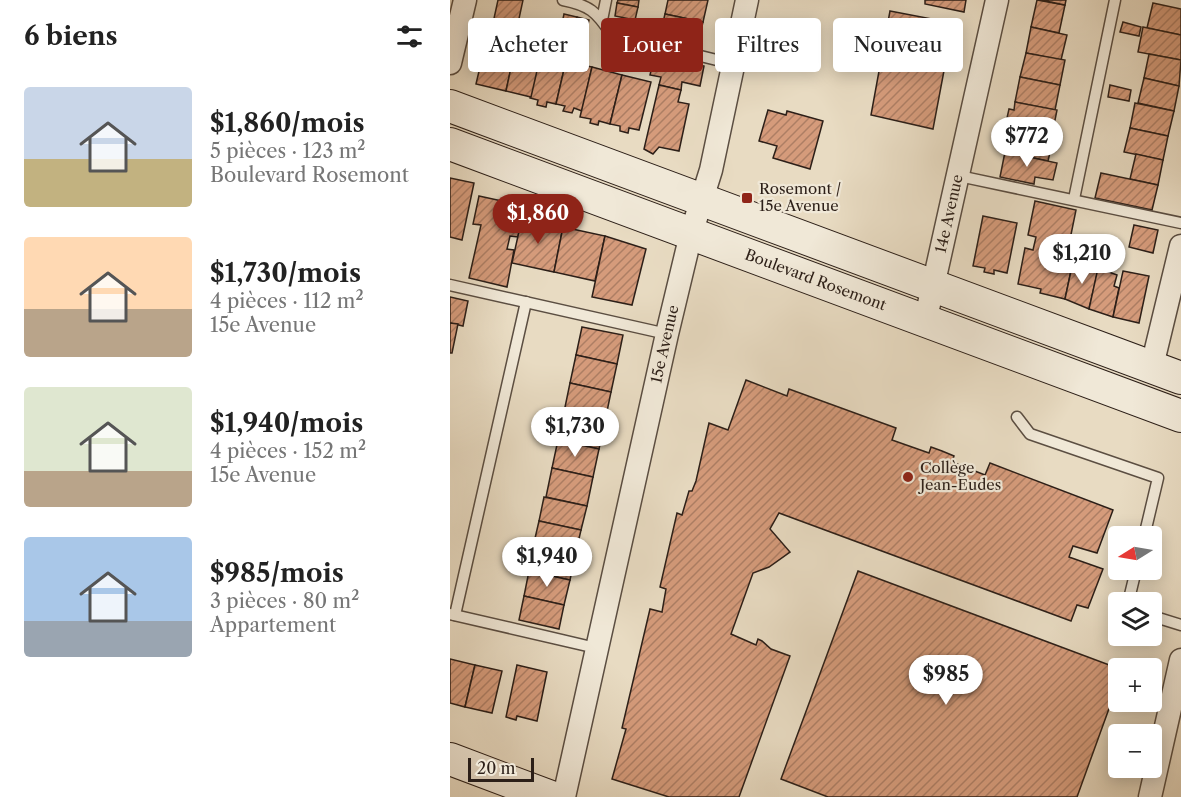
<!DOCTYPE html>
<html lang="fr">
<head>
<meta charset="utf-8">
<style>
  :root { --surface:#fff; --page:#f6f6f6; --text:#222; --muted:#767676; --accent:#8f2418 }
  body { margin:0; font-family:"Libre Caslon Text",serif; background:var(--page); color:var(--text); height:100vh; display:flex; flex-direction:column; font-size:22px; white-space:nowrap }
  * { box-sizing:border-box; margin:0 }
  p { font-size:20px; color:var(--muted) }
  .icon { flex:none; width:33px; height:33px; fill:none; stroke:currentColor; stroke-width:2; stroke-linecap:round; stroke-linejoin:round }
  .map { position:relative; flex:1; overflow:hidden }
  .sheet { display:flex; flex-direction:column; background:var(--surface); width:450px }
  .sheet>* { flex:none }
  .top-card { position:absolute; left:18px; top:18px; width:570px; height:54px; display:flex; gap:12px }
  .needle { width:39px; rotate:259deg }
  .fabs { position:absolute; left:658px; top:526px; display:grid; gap:12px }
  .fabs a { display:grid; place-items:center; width:54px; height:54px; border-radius:6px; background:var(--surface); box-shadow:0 3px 15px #0003; font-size:30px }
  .scale { position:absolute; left:18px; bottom:15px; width:66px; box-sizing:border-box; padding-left:6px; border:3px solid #2c1f18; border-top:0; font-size:16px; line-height:21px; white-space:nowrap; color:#2c1f18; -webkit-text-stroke:4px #f0e8d7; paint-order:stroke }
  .price { position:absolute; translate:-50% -51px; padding:0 14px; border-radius:21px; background:#fff; color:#222; font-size:20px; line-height:39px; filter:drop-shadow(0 2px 3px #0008) }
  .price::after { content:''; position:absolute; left:50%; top:36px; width:18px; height:14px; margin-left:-9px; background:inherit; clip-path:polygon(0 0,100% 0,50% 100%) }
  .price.selected { background:var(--accent); color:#fff }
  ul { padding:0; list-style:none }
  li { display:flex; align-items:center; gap:18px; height:150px; padding:0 24px }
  li span { display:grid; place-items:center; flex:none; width:168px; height:120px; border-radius:6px; color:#555 }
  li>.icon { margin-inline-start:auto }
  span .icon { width:72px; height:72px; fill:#fffc; stroke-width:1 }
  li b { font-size:26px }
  h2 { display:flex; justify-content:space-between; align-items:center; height:72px; padding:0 24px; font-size:26px }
  .tag { padding:0 21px; border-radius:6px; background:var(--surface); box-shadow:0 3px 15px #0003; font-size:21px; line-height:54px }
  .tag.selected { background:var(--accent); color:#fff }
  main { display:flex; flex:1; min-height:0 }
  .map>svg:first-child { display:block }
</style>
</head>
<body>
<main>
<section class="sheet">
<h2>6 biens<svg class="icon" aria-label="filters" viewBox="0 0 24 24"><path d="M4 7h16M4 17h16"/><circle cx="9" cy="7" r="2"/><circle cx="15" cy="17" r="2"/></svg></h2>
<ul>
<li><span style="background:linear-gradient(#c9d6e8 60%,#c2b280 0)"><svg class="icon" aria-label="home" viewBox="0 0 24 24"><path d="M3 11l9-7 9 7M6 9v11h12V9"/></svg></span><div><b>$1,860/mois</b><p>5 pièces · 123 m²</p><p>Boulevard Rosemont</p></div></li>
<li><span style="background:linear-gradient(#ffd9b3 60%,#b9a48a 0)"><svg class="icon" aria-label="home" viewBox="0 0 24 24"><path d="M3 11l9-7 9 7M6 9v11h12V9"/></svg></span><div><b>$1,730/mois</b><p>4 pièces · 112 m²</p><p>15e Avenue</p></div></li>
<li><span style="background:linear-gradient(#dfe7d0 70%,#b9a48a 0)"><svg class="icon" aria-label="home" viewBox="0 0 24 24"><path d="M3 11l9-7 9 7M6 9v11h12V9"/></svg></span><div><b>$1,940/mois</b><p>4 pièces · 152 m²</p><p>15e Avenue</p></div></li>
<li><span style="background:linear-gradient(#a9c7e8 70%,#9aa5b1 0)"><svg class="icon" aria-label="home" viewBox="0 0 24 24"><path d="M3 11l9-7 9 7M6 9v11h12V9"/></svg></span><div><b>$985/mois</b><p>3 pièces · 80 m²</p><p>Appartement</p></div></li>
</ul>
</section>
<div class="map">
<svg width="731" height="797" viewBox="0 0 731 797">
  <defs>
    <pattern id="building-hatch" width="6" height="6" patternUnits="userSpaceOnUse" patternTransform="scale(1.5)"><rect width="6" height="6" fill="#d59b7b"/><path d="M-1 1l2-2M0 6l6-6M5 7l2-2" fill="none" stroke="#ad7e64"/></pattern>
  </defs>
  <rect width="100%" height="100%" fill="#e8dbc2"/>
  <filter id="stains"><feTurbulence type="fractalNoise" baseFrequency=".00333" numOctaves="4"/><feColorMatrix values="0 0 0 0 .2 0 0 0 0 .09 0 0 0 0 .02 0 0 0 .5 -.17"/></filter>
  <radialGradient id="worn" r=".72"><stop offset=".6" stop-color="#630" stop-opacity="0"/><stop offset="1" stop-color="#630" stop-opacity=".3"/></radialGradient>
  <g fill="url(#building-hatch)" stroke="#2c1f18" stroke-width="1.5">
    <path d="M48,0H73L67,28L43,23Z"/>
    <path d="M168,0H189L188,7L167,3Z"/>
    <path d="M218,0H258L253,22L215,14Z"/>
    <path d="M475,0H516L514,12L475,4Z"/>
    <path d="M587,0L615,5L609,33L581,27Z"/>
    <path d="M591,0H616L615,5Z"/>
    <path d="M167,3L188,7L185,20L165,16Z"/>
    <path d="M703,3L731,9V35L697,28Z"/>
    <path d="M440,11L503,23L483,129L421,115Z"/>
    <path d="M114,14L127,17L122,41L109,38Z"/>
    <path d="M215,14L253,22L247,47L209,39Z"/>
    <path d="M127,17L139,20L134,41L122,39Z"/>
    <path d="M673,22L691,27L689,36L670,32Z"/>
    <path d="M581,27L617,35L611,60L576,53Z"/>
    <path d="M693,27L731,35V60L688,52Z"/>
    <path d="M39,29L68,36L56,91L26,84Z"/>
    <path d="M576,53L615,60L610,85L570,77Z"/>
    <path d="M699,54L731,60L729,86L694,78Z"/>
    <path d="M90,55L116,61L106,104L97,102L96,107L87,105L88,100L80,98Z"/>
    <path d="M205,55L254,66L250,86L232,82L231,90L209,85L211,77L200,75Z"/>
    <path d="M71,58L89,62L81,97L56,91L62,63L69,64Z"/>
    <path d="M116,61L142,67L132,111L124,108L122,113L113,111L115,106L106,104Z"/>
    <path d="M142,67L172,75L160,124L149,121L148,125L140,123L141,119L130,117Z"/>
    <path d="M172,75L201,82L189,130L179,128L178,133L170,131V126L160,124Z"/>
    <path d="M570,77L610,85L605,110L565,102Z"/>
    <path d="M694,78L729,86L724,111L688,103Z"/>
    <path d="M209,85L231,90L228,102L239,104L229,151L209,147L203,154L194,149Z"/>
    <path d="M660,85L681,90L679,101L658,97Z"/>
    <path d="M565,102L607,110L602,135L560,126L562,118H557L559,109L564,110Z"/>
    <path d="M685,103L724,111L718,136L680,128Z"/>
    <path d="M318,110L336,115L337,111L373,121L360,169L323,158L327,146L309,141Z"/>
    <path d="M560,126L604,135L598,161L555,152Z"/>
    <path d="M680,128L718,136L713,160L674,152Z"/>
    <path d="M555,152L607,163L603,180L585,177L584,184L550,177Z"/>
    <path d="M686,154L713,160L708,185L680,179Z"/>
    <path d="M651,173L708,185L702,210L645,198Z"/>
    <path d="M0,178L24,183L12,240L0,237Z"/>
    <path d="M29,196L75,206L68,237L60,236L57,249L64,250L57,287L19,278L31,225L23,224Z"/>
    <path d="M585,201L626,210L615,264L622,266L615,299L590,293L591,289L568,284L575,248L583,250L586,237L578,235Z"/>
    <path d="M533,216L567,223L557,273L544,270V274L534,272L535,268L523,266Z"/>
    <path d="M72,218L113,227L104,272L62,263Z"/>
    <path d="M684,225L708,230L703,253L679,247Z"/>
    <path d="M113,227L155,236L145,281L104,272Z"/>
    <path d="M155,236L196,249L182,305L142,297Z"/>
    <path d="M631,263L649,266L639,309L615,299L621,271L628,273Z"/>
    <path d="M648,268L667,275L664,286L669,288L663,317L639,309Z"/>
    <path d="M673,271L699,276L689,323L663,317Z"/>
    <path d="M0,297L18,301L13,326L0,323Z"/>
    <path d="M0,323L8,324L2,353H0Z"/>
    <path d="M132,327L173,335L167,364L126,355Z"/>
    <path d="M126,355L167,364L161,392L120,383Z"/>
    <path d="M296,380L337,396L339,389L446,428L442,440L479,453L481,447L492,451L504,456L502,462L535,475L540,463L663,510L647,553L623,546L619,557L653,569L638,608L627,605L621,621L329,513L320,529L340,552L319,567L303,573L281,634L306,645L308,639L312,641L321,649L340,656L289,797H219L162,779L176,729L172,728L200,609L212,612L216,589L210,587L227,513L232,515L239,491H242L246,481L259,423L278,430Z"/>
    <path d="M120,383L161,392L155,421L114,412Z"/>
    <path d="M114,412L155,421L149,449L108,440Z"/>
    <path d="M108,440L149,449L143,477L102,468Z"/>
    <path d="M102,468L143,477L137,506L96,497Z"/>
    <path d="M94,497L137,506L131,530L89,521Z"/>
    <path d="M89,521L131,530L125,556L83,547Z"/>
    <path d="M83,547L125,556L120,580L79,571Z"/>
    <path d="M79,571L120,580L114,605L74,596Z"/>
    <path d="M408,571L670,669L669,681L627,797H378L331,779Z"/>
    <path d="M74,596L114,605L109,629L69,620Z"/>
    <path d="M0,659L25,665L15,707L0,703Z"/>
    <path d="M25,665L52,671L42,713L15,707Z"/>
    <path d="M67,665L97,672L87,721L67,716L66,720L56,717Z"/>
  </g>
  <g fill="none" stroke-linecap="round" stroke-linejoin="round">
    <g stroke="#5b4e42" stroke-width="13">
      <g id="lane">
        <path d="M113,0C139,5 147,12 161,34L283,64"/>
        <path d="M152,20L156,0"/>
        <path d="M509,176L731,223"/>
        <path d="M624,199L665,0"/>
        <path d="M0,285L217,334"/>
        <path d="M567,417L580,434L708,478L694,537"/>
        <path d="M678,603L686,570"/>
        <path d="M0,614L146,648"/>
        <path d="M5,615L76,302"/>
        <path d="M702,616L731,625"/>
      </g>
    </g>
    <g stroke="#5b4e42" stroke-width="25">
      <g id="street">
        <path d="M0,63L15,0"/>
        <path id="s1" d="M475,322L547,0"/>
        <path d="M702,366L731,246"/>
        <path id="s2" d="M114,797L217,334L241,234L261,170L297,0"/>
        <path d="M700,797L731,660"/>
      </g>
    </g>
    <g stroke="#2c1f18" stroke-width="34">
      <g id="secondary">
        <path d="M0,106L731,378"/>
        <path id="s3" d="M0,144L731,416"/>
        <path d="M0,759L101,797"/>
      </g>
    </g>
    <use href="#lane" stroke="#f0e8d7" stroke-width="10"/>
    <use href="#street" stroke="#f0e8d7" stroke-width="22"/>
    <use href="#secondary" stroke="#f0e8d7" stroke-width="32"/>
  </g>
  <g fill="#8f2418" stroke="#f0e8d7" stroke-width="2">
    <rect x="291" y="192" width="12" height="12" rx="3"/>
    <circle cx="458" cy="477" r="6"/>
  </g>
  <g text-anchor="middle" stroke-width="4.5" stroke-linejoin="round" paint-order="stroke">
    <g font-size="15" fill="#2c1f18" stroke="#f0e8d7" text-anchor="start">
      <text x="309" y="194">Rosemont /<tspan x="309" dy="17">15e Avenue</tspan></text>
      <text x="470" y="473">Collège<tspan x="470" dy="17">Jean-Eudes</tspan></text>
    </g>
    <g font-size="15" fill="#2c1f18" stroke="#f0e8d7">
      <text dy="5" stroke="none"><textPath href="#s1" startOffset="111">14e Avenue</textPath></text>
      <text dy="5" stroke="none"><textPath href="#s3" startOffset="390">Boulevard Rosemont</textPath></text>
      <text dy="5" stroke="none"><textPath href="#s2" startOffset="464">15e Avenue</textPath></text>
    </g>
  </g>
  <rect width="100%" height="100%" filter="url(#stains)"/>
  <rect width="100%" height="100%" fill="url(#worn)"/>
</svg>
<div class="fabs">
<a><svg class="needle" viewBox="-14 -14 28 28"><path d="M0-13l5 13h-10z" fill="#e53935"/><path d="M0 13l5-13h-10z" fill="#767676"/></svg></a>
<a><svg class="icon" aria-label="layers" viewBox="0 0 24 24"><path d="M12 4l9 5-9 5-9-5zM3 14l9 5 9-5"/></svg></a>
<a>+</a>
<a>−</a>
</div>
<div class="scale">20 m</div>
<b class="price" style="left:577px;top:168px">$772</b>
<b class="price selected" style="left:88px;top:245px">$1,860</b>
<b class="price" style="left:632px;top:285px">$1,210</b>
<b class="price" style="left:125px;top:458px">$1,730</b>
<b class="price" style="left:97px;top:588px">$1,940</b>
<b class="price" style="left:496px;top:706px">$985</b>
<div class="top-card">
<a class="tag">Acheter</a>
<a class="tag selected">Louer</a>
<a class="tag">Filtres</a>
<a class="tag">Nouveau</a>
</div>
</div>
</main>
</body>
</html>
